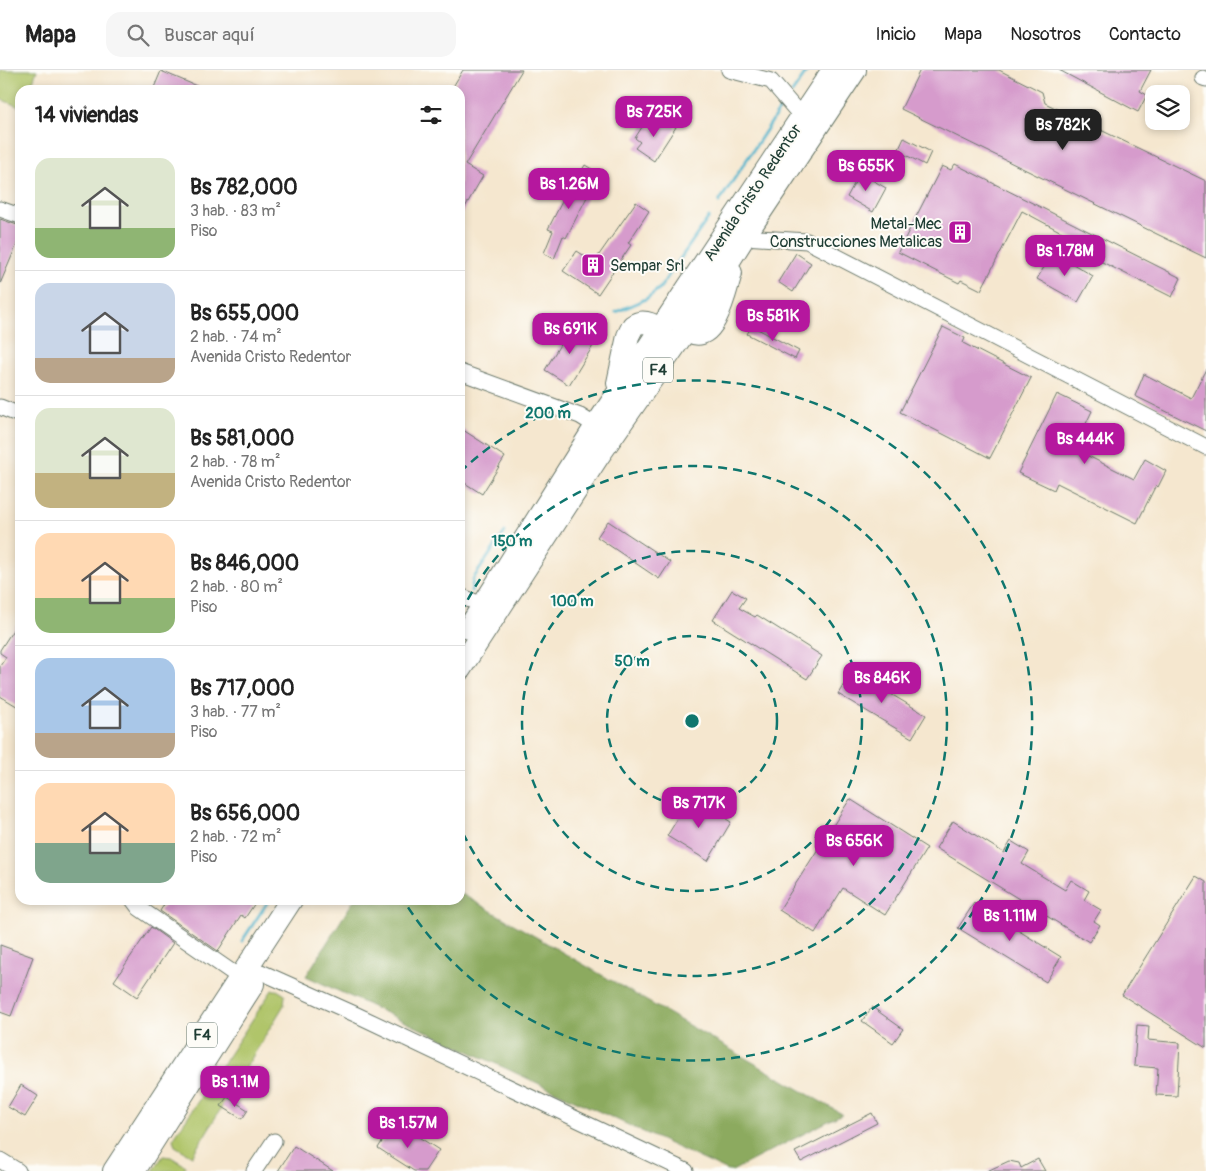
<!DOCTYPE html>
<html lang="es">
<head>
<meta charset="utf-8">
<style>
  :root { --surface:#fff; --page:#f6f6f6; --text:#222; --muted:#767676; --line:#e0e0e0; --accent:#b5179e }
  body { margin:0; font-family:Pangolin,sans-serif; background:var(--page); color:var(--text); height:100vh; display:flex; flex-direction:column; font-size:19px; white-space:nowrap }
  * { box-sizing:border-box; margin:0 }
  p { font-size:16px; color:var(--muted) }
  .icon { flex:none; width:28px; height:28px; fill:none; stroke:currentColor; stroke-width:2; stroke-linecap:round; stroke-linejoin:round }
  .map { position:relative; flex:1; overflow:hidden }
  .side { position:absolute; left:15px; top:15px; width:450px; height:820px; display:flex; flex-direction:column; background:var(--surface); border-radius:15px; box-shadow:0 2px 8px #0003 }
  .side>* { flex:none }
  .controls { position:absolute; left:1145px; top:15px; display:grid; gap:10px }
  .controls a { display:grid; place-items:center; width:45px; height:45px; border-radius:10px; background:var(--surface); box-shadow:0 2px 8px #0003; font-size:25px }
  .price { position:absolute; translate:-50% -42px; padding:0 11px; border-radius:10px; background:var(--accent); color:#fff; font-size:16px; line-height:32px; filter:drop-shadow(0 1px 2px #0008) }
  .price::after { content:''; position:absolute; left:50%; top:30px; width:15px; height:11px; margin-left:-8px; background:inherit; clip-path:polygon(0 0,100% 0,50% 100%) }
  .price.current { background:#222; color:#fff }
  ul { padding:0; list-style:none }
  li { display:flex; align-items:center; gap:15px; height:125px; padding:0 20px }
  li+li { border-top:1px solid var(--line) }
  li span { display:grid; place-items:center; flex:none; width:140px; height:100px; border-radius:15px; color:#555 }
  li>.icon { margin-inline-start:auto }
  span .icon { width:60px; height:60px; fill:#fffc; stroke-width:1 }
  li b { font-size:21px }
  h2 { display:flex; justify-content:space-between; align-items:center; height:60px; padding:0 20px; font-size:21px }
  header { display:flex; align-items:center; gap:30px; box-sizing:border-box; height:70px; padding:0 25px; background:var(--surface); border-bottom:1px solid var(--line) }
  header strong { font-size:24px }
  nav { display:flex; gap:28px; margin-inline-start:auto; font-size:18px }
  .search { width:350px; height:45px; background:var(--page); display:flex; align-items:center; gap:12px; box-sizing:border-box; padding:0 18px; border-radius:15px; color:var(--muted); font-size:19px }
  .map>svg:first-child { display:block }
</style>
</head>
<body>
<header>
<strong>Mapa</strong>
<div class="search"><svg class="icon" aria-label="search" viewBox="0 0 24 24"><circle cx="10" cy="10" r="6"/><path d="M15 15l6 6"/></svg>Buscar aquí</div>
<nav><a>Inicio</a><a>Mapa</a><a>Nosotros</a><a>Contacto</a></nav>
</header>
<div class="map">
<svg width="1206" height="1101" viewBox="0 0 1206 1101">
  <rect width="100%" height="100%" fill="#fdfcf7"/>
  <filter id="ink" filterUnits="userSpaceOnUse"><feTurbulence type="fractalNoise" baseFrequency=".02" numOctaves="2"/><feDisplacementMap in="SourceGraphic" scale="10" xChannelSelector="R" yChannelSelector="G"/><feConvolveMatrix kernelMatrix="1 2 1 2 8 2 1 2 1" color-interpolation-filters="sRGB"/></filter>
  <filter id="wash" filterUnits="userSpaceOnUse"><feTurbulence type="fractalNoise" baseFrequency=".0096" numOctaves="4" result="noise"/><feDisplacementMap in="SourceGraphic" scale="20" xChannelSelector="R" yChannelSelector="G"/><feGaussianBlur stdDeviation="1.12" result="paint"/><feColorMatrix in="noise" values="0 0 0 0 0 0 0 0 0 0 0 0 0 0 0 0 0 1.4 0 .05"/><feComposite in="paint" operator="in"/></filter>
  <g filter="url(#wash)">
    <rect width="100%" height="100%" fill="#f5e7cf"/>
    <g fill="#b0c56a" stroke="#68814f">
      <path d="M0,0H37L30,20H20V37L0,29Z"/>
      <path d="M272,920H277L285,925L284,935L192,1086L175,1076L173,1069Z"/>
      <path d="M163,1086L171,1087L186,1096L183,1101H153Z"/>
    </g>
    <path fill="#8caa5e" stroke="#567449" d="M460,823L842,1044L732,1101H728L306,906L354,830H460Z"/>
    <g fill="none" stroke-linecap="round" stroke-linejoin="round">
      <g stroke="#4bb1c9" stroke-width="3">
        <path d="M792,23L808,0"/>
        <path d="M719,132L784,33"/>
        <path d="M616,242L646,229L660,218L709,147"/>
        <path d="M471,521L473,509L505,462"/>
        <path d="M242,871L269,830"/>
      </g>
    </g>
    <g id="blocks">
      <g fill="#d69bcc">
        <path d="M463,0H522L465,95L483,106L460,146V20H451Z"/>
        <path d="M920,0H999L1042,22L1045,33L1206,111V188L901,39Z"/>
        <path d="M1059,0H1151L1140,21L1147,25L1138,42Z"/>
        <path d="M161,1L206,20H153Z"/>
        <path d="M661,47L676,57L654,91L635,78L640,72L635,68L644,54L653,59Z"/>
        <path d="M904,68L931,82L925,95L898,81Z"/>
        <path d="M955,94L1181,208L1172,227L1098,190L1101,183L1022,141L981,220L961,210L959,213L898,182L942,96L951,100Z"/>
        <path d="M585,95L597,102L584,125L587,127L566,168L563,166L554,189L544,183L553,161L548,159L569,118L571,119Z"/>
        <path d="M860,103L886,118L873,142L847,127Z"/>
        <path d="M636,132L649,141L628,173L631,175L598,224L563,201L577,181L594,192Z"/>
        <path d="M0,149L20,156V167L0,214Z"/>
        <path d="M1053,182L1093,206L1078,232L1037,209Z"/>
        <path d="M796,183L811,193L793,222L778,212Z"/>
        <path d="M571,256L596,271L569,315L545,300Z"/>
        <path d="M752,256L799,281L795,289L747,264Z"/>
        <path d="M943,257L965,268L963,273L1031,308L990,388L900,342Z"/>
        <path d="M1206,299V361L1135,326L1144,304L1191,328Z"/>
        <path d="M1057,324L1092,341L1074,379L1134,409L1145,389L1166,401L1158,417L1156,415L1137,453L1057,413L1054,420L1018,403Z"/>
        <path d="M460,358L505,387L482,424L460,410Z"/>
        <path d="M608,451L670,492L659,509L597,467Z"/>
        <path d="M732,520L746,528L739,538L755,547L757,545L822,586L807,609L713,550Z"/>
        <path d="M20,549V638L0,626V596L6,587L0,583V580Z"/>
        <path d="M852,601L926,645L912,668L838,624Z"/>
        <path d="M691,727L731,752L708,791L667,766Z"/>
        <path d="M850,729L927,778L885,845L843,818L815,863L779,840Z"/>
        <path d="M953,751L1004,783L1011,771L1029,782L1022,794L1065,820L1071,810L1089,821L1084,830L1101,840L1094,851L1100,855L1089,872L936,778Z"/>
        <path d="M1196,806L1206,812V978L1122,925Z"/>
        <path d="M167,830H257L245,848L241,845L218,881L160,841Z"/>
        <path d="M974,833L1061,887L1046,912L958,858Z"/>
        <path d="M151,857L173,873L137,927L114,911Z"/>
        <path d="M0,875L33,887L11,946L0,942Z"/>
        <path d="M872,937L903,959L893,973L862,951Z"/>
        <path d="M1137,955L1149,956L1148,970L1180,973L1177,1026L1156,1025L1158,998L1134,996Z"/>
        <path d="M21,1015L38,1026L25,1047L8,1037Z"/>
        <path d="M227,1027L248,1040L242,1049L221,1036Z"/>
        <path d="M872,1043L877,1053L801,1092L795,1082Z"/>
        <path d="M395,1052L439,1080L425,1101H414L378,1078Z"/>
        <path d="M294,1076L333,1101H278Z"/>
        <path d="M1038,1089L1045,1101H987L1009,1091L1019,1093L1021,1098Z"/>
      </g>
    </g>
  </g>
  <g filter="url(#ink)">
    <use href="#blocks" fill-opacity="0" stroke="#6a786a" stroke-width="1"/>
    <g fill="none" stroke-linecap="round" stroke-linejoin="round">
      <g stroke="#6a786a" stroke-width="17">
        <g id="minor">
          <path d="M729,0L771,11L802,47"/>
          <path d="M1203,8L1206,9"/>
          <path d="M0,139L20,146"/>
          <path d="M744,167L807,171L1206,377"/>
          <path d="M460,302L580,346L596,356"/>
          <path d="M0,337L20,345"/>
          <path d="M460,526L483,535"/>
          <path d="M133,830L139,838L239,907"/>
          <path d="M261,902L357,945L686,1101"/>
          <path d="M0,1090L18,1101"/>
          <path d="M254,1101L274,1071"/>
        </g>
      </g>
      <g stroke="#6a786a" stroke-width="24">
        <g id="highway">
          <path d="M679,247C681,254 685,259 691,262C715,274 726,218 731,203"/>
          <path d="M618,313L628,266L633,256C642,249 651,253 660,259L661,273"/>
          <path d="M469,558L596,356L833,0"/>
          <path d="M460,599L597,388L681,267L751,156L855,0"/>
          <path d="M114,1101L291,830"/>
          <path d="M134,1101L253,914"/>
        </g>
      </g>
      <use href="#minor" stroke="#fff" stroke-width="15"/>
      <use href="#highway" stroke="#fff" stroke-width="22"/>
    </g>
  </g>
  <g fill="none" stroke="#0f766e" stroke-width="2.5" stroke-dasharray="9 6">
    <circle cx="692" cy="651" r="85"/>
    <circle cx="692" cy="651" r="170"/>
    <path d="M461 543A255 255 0 1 1 461 759"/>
    <path d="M460 402A340 340 0 1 1 404 831"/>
  </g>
  <defs>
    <g id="building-square" transform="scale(1.25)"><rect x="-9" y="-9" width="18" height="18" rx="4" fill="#b5179e" stroke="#fdfcf7"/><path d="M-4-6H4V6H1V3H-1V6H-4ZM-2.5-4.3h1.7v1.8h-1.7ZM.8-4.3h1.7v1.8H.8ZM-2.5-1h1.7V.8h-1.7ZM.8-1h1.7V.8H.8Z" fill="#fff"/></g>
  </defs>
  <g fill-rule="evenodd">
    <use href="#building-square" x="960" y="162"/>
    <use href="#building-square" x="593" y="195"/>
  </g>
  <g text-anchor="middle" stroke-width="4" stroke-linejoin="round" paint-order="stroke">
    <g fill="#fdfcf7" stroke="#62766e" stroke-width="1">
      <rect x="643" y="287.5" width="30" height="25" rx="4"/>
      <rect x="187" y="952.5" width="30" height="25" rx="4"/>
    </g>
    <g font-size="15" font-weight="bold" fill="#1f3d34">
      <text x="658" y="305">F4</text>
      <text x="202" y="970">F4</text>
    </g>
    <g font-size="16" fill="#1f3d34" stroke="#fdfcf7">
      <text transform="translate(752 122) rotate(-56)" y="6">Avenida Cristo Redentor</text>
    </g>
    <g font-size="16" fill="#1f3d34" stroke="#fdfcf7" text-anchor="end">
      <text x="942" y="159">Metal-Mec<tspan x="942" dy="18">Construcciones Metalicas</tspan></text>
      <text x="610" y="201" text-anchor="start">Sempar Srl</text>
    </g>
  </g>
  <circle cx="692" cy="651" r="8" fill="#0f766e" stroke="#fdfcf7" stroke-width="2.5"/>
  <g font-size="15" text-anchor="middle" font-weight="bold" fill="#0f766e" stroke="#fdfcf7" stroke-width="4" stroke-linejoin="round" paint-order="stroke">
    <text x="548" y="348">200 m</text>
    <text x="512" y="476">150 m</text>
    <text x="572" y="536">100 m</text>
    <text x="632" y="596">50 m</text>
  </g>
</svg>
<div class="controls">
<a><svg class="icon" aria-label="layers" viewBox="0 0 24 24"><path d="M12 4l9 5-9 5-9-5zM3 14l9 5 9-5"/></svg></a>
</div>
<b class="price" style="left:654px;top:68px">Bs 725K</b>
<b class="price current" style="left:1063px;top:81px">Bs 782K</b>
<b class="price" style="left:866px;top:122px">Bs 655K</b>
<b class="price" style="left:569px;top:140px">Bs 1.26M</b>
<b class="price" style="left:1065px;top:207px">Bs 1.78M</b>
<b class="price" style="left:773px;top:272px">Bs 581K</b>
<b class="price" style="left:570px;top:285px">Bs 691K</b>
<b class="price" style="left:1085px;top:395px">Bs 444K</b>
<b class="price" style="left:882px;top:634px">Bs 846K</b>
<b class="price" style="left:699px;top:759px">Bs 717K</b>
<b class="price" style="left:854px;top:797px">Bs 656K</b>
<b class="price" style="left:1010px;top:872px">Bs 1.11M</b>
<b class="price" style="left:235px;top:1038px">Bs 1.1M</b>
<b class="price" style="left:408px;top:1079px">Bs 1.57M</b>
<section class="side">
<h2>14 viviendas<svg class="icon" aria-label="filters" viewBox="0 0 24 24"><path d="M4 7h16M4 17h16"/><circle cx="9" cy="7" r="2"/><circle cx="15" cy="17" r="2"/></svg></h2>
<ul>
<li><span style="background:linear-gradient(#dfe7d0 70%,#8fb573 0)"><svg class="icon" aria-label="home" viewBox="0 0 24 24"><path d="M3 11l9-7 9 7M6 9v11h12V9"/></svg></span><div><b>Bs 782,000</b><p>3 hab. · 83 m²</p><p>Piso</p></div></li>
<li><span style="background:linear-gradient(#c9d6e8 75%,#b9a48a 0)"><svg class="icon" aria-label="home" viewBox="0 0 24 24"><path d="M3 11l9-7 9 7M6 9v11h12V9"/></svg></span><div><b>Bs 655,000</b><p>2 hab. · 74 m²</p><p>Avenida Cristo Redentor</p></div></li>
<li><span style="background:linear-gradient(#dfe7d0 65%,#c2b280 0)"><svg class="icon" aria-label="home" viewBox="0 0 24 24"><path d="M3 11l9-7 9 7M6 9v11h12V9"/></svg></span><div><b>Bs 581,000</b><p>2 hab. · 78 m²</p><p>Avenida Cristo Redentor</p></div></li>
<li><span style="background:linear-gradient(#ffd9b3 65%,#8fb573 0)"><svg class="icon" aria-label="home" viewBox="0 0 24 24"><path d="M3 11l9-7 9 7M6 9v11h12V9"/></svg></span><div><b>Bs 846,000</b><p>2 hab. · 80 m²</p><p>Piso</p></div></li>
<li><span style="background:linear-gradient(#a9c7e8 75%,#b9a48a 0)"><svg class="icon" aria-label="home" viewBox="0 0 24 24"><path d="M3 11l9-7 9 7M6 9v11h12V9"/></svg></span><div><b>Bs 717,000</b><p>3 hab. · 77 m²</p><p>Piso</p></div></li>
<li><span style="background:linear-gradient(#ffd9b3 60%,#7fa58c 0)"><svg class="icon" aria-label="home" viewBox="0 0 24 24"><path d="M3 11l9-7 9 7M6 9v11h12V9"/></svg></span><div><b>Bs 656,000</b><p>2 hab. · 72 m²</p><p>Piso</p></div></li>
</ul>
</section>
</div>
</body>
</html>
